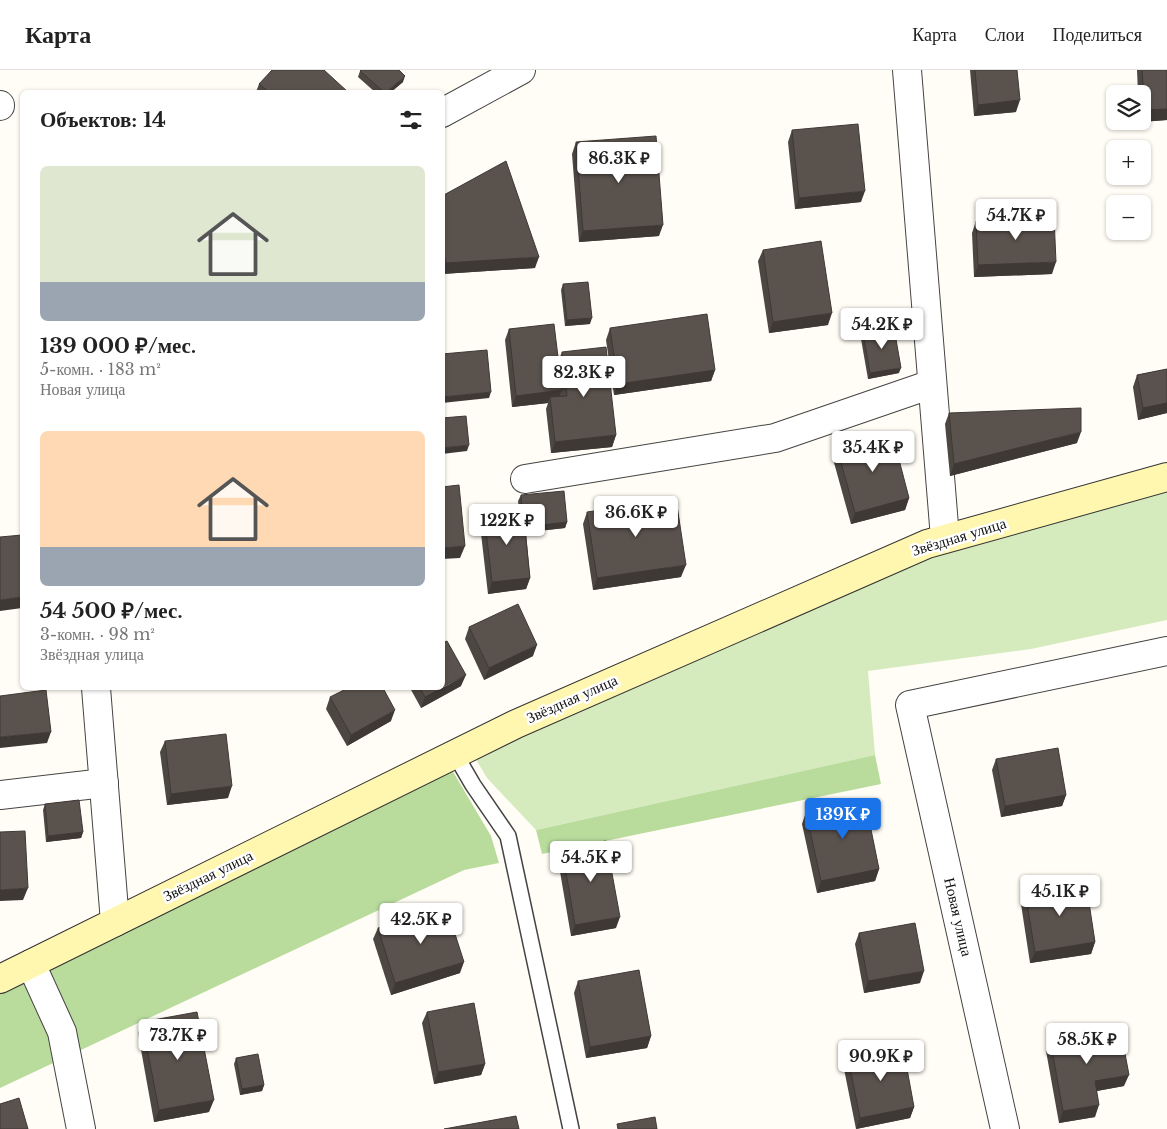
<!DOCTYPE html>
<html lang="ru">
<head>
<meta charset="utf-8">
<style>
  :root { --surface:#fff; --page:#f2f2f2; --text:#222; --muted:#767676; --line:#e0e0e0; --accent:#1a73e8 }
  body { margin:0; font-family:"Libre Baskerville",serif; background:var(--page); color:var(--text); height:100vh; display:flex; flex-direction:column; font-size:19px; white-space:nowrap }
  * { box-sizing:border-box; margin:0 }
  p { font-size:16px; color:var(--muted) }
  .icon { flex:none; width:28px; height:28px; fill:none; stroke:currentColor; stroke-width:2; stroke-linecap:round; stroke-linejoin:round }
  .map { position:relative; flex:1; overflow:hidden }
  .drawer { position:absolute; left:20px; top:20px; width:425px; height:600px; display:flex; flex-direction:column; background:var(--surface); border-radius:8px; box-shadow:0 1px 4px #0004 }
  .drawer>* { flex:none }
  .tools { position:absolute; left:1106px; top:15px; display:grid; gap:10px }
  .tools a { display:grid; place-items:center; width:45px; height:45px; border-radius:8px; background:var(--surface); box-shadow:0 1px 4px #0004; font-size:25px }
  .price { position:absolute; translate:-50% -42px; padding:0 11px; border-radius:5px; background:#fff; color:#222; font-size:16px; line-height:32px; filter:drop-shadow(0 1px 2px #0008) }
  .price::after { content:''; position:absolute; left:50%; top:30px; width:15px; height:11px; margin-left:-8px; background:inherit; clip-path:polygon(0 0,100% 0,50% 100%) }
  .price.active { background:var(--accent); color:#fff }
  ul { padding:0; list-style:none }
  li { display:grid; align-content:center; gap:10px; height:265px; padding:0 20px }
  li span { display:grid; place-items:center; height:155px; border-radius:8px; color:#555 }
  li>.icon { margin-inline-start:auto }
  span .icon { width:90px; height:90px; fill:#fffc; stroke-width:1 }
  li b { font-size:21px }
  h2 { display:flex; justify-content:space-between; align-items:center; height:60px; padding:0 20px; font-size:21px }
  header { display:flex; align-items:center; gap:30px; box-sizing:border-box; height:70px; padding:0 25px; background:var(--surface); border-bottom:1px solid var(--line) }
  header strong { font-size:24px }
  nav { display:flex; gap:28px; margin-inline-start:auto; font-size:18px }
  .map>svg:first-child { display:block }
</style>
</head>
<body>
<header>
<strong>Карта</strong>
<nav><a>Карта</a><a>Слои</a><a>Поделиться</a></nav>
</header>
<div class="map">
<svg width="1167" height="1059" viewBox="0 0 1167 1059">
  <rect width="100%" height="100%" fill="#fffdf5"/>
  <path fill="#d5ebbd" d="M1167,420V550L1031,579L868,601L875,685L536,760L487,708L474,686L709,575L930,488L1012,458Z"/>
  <g fill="#b9dc9c">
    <path d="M875,685L881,714L542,784L536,760Z"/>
    <path d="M449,695L491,766L499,793L464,800L0,1018V922Z"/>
  </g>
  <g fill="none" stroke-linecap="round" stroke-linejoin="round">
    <g stroke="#444" stroke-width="18">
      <path id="lane" d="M455,684L473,715L508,766L571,1059"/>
    </g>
    <g stroke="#444" stroke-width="30">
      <g id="street">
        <path d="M907,0L945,468"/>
        <path d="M0,36V35"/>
        <path d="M442,43L521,0"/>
        <path d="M525,409L775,368L932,314"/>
        <path d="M96,618L115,852"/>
        <path d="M0,725L104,713"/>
        <path d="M31,894L62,962L81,1059"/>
        <path d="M1005,1059L910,635L1167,581"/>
      </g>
    </g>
    <g stroke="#333" stroke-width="30">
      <path id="secondary" d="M0,909L516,654L927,474L1167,407"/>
    </g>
    <use href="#lane" stroke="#fff" stroke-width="15"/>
    <use href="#street" stroke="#fff" stroke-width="28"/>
    <use href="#secondary" stroke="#fff6b0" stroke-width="28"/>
  </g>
  <g fill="#4d4742">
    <path d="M970,0H1017L1016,42L974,46Z"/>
    <path d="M1137,0H1167V50L1141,52V51H1142V24H1138Z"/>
    <path d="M360,1L403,12L391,22H375L358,7Z"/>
    <path d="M259,14L348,22H256Z"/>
    <path d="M792,60L861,132L795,139L788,72Z"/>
    <path d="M576,72L659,166L579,172L572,84Z"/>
    <path d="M442,126L535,198L442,204Z"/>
    <path d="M976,151L1052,204L974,207L972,163Z"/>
    <path d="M763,180L828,255L769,263L758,191Z"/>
    <path d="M563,214L590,254L565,256L561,220Z"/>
    <path d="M610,258L715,300L711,311L614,325L606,270Z"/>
    <path d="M509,259L558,292L562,282L616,365L612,377L551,383L546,339L548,333L512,337L505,270Z"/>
    <path d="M863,263L899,303L868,309L861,269Z"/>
    <path d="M1167,299V343L1138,350L1133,317L1137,305Z"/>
    <path d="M949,343L1077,373L950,406L945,354Z"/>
    <path d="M837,378L909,428L905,440L851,454L833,389Z"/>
    <path d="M521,425L567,452L565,458L526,462L530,508L526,519L488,524L480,455L484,444L519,440L518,431Z"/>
    <path d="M587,442L681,507L593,520L583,454Z"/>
    <path d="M469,557L533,586L484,610L465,569Z"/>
    <path d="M461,616L421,638L410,618H442Z"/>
    <path d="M330,627L391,651L347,676L326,639Z"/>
    <path d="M165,671L228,728L167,735L160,682Z"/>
    <path d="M996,689L1066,725L1062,736L1001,747L992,700Z"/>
    <path d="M45,734L83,762L81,768L46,772L43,740Z"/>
    <path d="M806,742L879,799L875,811L817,823L802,754Z"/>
    <path d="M562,779L616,858L571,866L558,790Z"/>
    <path d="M1025,822L1095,872L1091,884L1030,893L1021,834Z"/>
    <path d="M378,858L460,903L391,925L373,869Z"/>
    <path d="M859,863L920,913L864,923L855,874Z"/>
    <path d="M578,911L651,966L647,978L586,988L574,923Z"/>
    <path d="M427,942L485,994L481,1005L434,1014L422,953Z"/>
    <path d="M142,952L209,1042L154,1052L138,963Z"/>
    <path d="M1050,969L1124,1016L1097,1021L1095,1047L1059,1053L1046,981Z"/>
    <path d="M848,987L914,1037L910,1048L856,1059L844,999Z"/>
    <path d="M236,988L264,1015L262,1021L240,1025L234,994Z"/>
  </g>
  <g fill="#3f3936">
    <path d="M405,6L403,12L391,22H387Z"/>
    <path d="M1020,30L1016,42L974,46L978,35Z"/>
    <path d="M1167,39V50L1141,52L1142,51V47L1145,40Z"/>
    <path d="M865,121L861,132L795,139L799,128Z"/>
    <path d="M663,155L659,166L579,172L583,161Z"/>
    <path d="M539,187L535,198L442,204V202L446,193Z"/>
    <path d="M1056,192L1052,204L974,207L978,195Z"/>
    <path d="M832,243L828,255L769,263L773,252Z"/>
    <path d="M592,248L590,254L565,256L567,250Z"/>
    <path d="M901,298L899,303L868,309L870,303Z"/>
    <path d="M715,300L711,311L614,325L618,314Z"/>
    <path d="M562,320L557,332L550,327L548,333L512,337L516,326Z"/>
    <path d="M491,322L489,328L442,333V327Z"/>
    <path d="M1167,333V343L1138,350L1143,338Z"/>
    <path d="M1081,362L1077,373L950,406L954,394Z"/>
    <path d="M616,365L612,377L551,383L555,372Z"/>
    <path d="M469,375L467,381L442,384V378Z"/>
    <path d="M909,428L905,440L851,454L855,443Z"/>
    <path d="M567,452L565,458L522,463L524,457Z"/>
    <path d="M465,476L460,488L442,489V478Z"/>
    <path d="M686,495L681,507L593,520L597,508Z"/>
    <path d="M530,508L526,519L488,524L492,512Z"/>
    <path d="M22,527V538L0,541V530Z"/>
    <path d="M537,575L533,586L484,610L489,598Z"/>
    <path d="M466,605L461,616L421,638L425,627Z"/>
    <path d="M395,640L391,651L347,676L351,665Z"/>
    <path d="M51,662L47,673L0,678V667Z"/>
    <path d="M232,716L228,728L167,735L171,724Z"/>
    <path d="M1066,725L1062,736L1001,747L1005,736Z"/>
    <path d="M83,762L81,768L46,772L48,766Z"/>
    <path d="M879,799L875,811L817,823L821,811Z"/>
    <path d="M28,818L23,830L0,831V820Z"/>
    <path d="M620,847L616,858L571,866L575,855Z"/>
    <path d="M1095,872L1091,884L1030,893L1035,882Z"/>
    <path d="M464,892L460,903L391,925L395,913Z"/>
    <path d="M924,901L920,913L864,923L868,911Z"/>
    <path d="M651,966L647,978L586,988L590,977Z"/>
    <path d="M485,994L481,1005L434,1014L438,1002Z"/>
    <path d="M1129,1005L1124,1016L1091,1022L1095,1011Z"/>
    <path d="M264,1015L262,1021L240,1025L242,1019Z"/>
    <path d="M214,1030L209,1042L154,1052L159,1040Z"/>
    <path d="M1099,1035L1095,1047L1059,1053L1063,1041Z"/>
    <path d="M914,1037L910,1048L856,1059L860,1048Z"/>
  </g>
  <g fill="#5a524d" stroke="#3f3936">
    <path d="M272,0H324L348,22H269L259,14Z"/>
    <path d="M361,0H399L405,6L387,22H384L360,1Z"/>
    <path d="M975,0H1017L1020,30L978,35Z"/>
    <path d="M1142,0H1167V39L1145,40Z"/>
    <path d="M858,54L865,121L799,128L792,60Z"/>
    <path d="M656,66L663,155L583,161L576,72Z"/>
    <path d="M506,91L539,187L446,193L442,178V126Z"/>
    <path d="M1054,147L1056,192L978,195L976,151Z"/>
    <path d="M821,171L832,243L773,252L763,180Z"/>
    <path d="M588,212L592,248L567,250L563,214Z"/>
    <path d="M707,244L715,300L618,314L610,258Z"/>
    <path d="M554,254L562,320L516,326L509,259Z"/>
    <path d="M894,258L901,298L870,303L863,263Z"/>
    <path d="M606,277L616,365L555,372L550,327L567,326L562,282Z"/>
    <path d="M487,280L491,322L442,327V284Z"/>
    <path d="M1167,299V333L1143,338L1137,305Z"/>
    <path d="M1081,338V362L954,394L949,343Z"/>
    <path d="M466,346L469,375L442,378V348Z"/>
    <path d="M892,363L909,428L855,443L837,378Z"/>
    <path d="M459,415L465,476L442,478V417Z"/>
    <path d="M564,421L567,452L525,457L523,440H522L521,425Z"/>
    <path d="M676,429L686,495L597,508L587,442Z"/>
    <path d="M523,440L530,508L492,512L484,444Z"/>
    <path d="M22,465V527L0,530V467Z"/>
    <path d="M518,534L537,575L489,598L469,557Z"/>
    <path d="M447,571L466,605L442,617V573Z"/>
    <path d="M348,618H383L395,640L351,665L330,627Z"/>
    <path d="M420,618H442L425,627Z"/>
    <path d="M46,620L51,662L0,667V626Z"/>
    <path d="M226,664L232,716L171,724L165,671Z"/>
    <path d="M1058,678L1066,725L1005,736L996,689Z"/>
    <path d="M79,730L83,762L48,766L45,734Z"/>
    <path d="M865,730L879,799L821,811L806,742Z"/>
    <path d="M25,761L28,818L0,820V762Z"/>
    <path d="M606,771L620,847L575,855L562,779Z"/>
    <path d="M1086,813L1095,872L1035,882L1025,822Z"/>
    <path d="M446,836L464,892L395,913L378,858Z"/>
    <path d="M915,853L924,901L868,911L859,863Z"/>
    <path d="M639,900L651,966L590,977L578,911Z"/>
    <path d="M474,933L485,994L438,1002L427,942Z"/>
    <path d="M197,942L214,1030L159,1040L142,952Z"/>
    <path d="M1120,957L1129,1005L1095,1011L1099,1035L1063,1041L1050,969Z"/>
    <path d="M903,977L914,1037L860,1048L848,987Z"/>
    <path d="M258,984L264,1015L242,1019L236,988Z"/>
    <path d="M19,1028L28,1059H0V1034Z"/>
    <path d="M516,1046L519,1059H444Z"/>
    <path d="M655,1047L657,1059H618L617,1054Z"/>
  </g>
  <g text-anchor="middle" stroke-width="5" stroke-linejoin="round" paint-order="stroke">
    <g font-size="15" fill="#111" stroke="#fff">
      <text transform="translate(959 467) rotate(-17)" y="5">Звёздная улица</text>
      <text transform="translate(572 629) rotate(-24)" y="5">Звёздная улица</text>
      <text transform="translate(208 806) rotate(-26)" y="5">Звёздная улица</text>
      <text transform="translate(958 847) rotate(77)" y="5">Новая улица</text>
    </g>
  </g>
</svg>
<div class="tools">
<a><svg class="icon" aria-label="layers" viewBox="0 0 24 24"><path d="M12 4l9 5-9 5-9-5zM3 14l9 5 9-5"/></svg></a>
<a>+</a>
<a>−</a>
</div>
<b class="price" style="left:619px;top:114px">86.3K ₽</b>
<b class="price" style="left:1016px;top:171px">54.7K ₽</b>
<b class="price" style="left:882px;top:280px">54.2K ₽</b>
<b class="price" style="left:584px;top:328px">82.3K ₽</b>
<b class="price" style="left:873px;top:403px">35.4K ₽</b>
<b class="price" style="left:636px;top:468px">36.6K ₽</b>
<b class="price" style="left:507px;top:476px">122K ₽</b>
<b class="price active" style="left:843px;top:770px">139K ₽</b>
<b class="price" style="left:591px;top:813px">54.5K ₽</b>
<b class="price" style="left:1060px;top:847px">45.1K ₽</b>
<b class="price" style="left:421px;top:875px">42.5K ₽</b>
<b class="price" style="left:178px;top:991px">73.7K ₽</b>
<b class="price" style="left:1087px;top:995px">58.5K ₽</b>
<b class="price" style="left:881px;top:1012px">90.9K ₽</b>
<section class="drawer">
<h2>Объектов: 14<svg class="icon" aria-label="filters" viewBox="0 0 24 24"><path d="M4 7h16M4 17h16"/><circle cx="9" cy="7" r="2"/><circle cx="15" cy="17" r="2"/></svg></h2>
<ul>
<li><span style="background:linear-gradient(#dfe7d0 75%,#9aa5b1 0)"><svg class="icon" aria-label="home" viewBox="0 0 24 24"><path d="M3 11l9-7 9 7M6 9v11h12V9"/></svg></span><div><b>139 000 ₽/мес.</b><p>5-комн. · 183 m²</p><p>Новая улица</p></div></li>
<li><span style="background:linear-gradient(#ffd9b3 75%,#9aa5b1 0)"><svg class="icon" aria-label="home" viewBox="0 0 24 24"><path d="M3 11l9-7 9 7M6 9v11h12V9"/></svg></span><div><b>54 500 ₽/мес.</b><p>3-комн. · 98 m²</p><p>Звёздная улица</p></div></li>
</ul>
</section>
</div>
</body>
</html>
